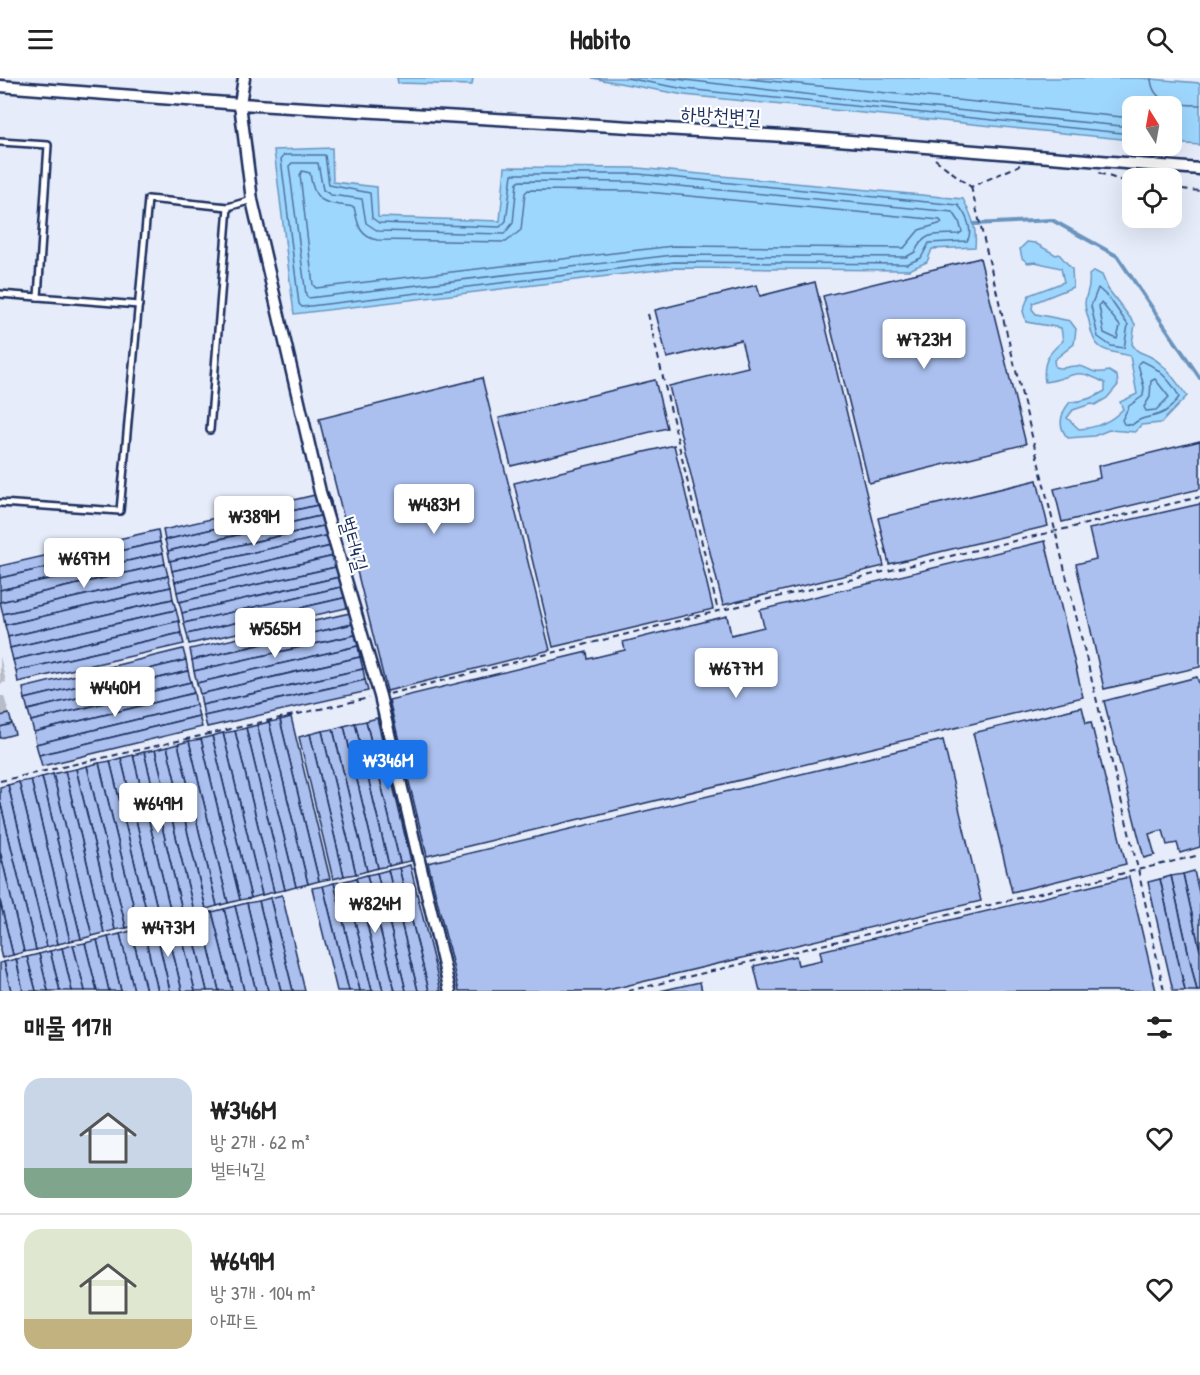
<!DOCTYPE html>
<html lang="ko">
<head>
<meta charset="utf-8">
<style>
  :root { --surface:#fff; --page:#f6f6f6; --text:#222; --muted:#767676; --line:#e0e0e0; --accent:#1a73e8 }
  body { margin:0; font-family:"Patrick Hand","Poor Story",sans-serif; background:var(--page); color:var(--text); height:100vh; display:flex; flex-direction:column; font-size:22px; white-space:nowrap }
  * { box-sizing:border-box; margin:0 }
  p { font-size:20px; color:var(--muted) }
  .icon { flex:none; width:33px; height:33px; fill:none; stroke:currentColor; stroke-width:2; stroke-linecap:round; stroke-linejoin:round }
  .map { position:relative; height:913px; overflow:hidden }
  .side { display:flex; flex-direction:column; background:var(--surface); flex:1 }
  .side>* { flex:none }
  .needle { width:39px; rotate:349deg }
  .fabs { position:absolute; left:1122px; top:18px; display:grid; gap:12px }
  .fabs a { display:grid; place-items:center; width:60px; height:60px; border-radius:12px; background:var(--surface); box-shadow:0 6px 24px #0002; font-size:30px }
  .price { position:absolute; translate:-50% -51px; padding:0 14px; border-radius:6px; background:#fff; color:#222; font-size:20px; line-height:39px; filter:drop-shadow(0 2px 3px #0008) }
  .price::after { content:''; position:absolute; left:50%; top:36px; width:18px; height:14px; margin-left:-9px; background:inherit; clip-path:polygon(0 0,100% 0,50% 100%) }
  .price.selected { background:var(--accent); color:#fff }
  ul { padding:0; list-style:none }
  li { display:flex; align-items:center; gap:18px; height:150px; padding:0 24px }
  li+li { border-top:2px solid var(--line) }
  li span { display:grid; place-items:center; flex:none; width:168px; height:120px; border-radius:18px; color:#555 }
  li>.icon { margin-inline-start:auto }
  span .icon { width:72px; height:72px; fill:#fffc; stroke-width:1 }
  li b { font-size:26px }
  h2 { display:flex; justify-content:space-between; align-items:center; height:72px; padding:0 24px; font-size:26px }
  header { display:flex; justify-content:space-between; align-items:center; height:78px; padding:0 24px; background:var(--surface); font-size:27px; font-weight:800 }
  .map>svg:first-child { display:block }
</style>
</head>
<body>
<header><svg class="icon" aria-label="menu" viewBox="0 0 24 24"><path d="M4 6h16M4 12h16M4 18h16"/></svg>Habito<svg class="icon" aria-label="search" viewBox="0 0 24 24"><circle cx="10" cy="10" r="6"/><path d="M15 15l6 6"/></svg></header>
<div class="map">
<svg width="1200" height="913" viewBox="0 0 1200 913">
  <rect width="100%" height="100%" fill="#e6ecfa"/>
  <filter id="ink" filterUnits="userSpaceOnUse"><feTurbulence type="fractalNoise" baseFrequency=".0167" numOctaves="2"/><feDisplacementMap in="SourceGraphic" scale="12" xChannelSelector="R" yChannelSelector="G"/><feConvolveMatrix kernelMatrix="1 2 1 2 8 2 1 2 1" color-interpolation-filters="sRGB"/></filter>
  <g filter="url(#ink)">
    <g fill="#9ed7fe" stroke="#6a94be" stroke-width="1.5">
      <path d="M397,0H473L472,7L398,5Z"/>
      <path d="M592,0H1139L1200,5V67L1172,65V28H1132V62L684,17Z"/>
      <path d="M332,70L333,104L377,109L378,139L500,143L505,89L638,90L963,121C972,138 977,150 975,169L932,171L927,184L909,192L674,190L294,236L274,72Z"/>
      <path d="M1027,164L1035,165L1056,177L1059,176L1072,191L1073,209L1033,225L1032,231L1036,236L1070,243L1076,251L1074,266L1054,282L1055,289C1063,292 1068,288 1075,288C1091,287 1087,298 1109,293L1117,298L1118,307L1107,320L1095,327L1091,326L1073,332L1067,340L1079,351C1095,350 1111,344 1123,331L1120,324L1137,316L1130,278C1106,272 1095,275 1090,248C1089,240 1085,233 1085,225C1086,213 1091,212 1089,197L1094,193L1102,197L1108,211L1135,246L1132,266C1138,276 1142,274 1151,279C1166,287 1177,305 1187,318L1161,345L1141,347L1135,354L1109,352L1094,358L1068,360C1057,348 1060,336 1070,324C1082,324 1095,319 1105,313V305C1072,287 1075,300 1045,304C1042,284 1049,274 1063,263L1061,250L1026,244L1023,233L1029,217L1064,204L1061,190L1035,184L1028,185L1022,180L1020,171Z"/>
    </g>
    <g fill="#0003">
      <path d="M980,181L1026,366L871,404Z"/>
      <path d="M814,206L883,489L725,527L750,290L743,262L668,279L757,209L760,219Z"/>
      <path d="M482,302L550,572L389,612Z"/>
      <path d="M655,304L667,350L512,387Z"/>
      <path d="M1200,365V411L1063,443L1102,401Z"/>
      <path d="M674,368L713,531L555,568Z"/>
      <path d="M1200,428V589L1106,611L1098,482Z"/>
      <path d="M158,454L184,566L20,603L0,518V490Z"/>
      <path d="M1045,465L1083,619L429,777L587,575L589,582L732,565Z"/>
      <path d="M0,578L6,604L0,606Z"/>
      <path d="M0,618H4L15,656L0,660Z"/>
      <path d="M1082,630L1086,646H1092L1126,786L1014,813Z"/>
      <path d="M291,640L331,801L0,880V711Z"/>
      <path d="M377,642L412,783L336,801L335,800Z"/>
      <path d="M943,664L981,823L605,913H460Z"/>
    </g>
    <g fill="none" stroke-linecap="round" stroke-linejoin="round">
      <g stroke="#4f729e" stroke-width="1.5">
        <path d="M626,0L685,11L1132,56"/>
        <path d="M668,0L873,24L1132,49"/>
        <path d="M740,0L1132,40"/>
        <path d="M1151,0C1152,27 1179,27 1200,27"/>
        <path d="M284,77H325L329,107L370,115L372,140L379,145L500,149L506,143L512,96H638L958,127C966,136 974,153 967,163L929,165L921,180L907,186L674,184L302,229L299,226L281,81Z"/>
        <path d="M292,85H318L323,112L331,117L362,121L366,145L378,153L504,156L513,145L517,105L520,103L637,104L953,134L959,143L962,154L959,156C938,157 925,152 915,174L906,179L673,177L308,220L306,217L289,88Z"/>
        <path d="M302,93L310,95C314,128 326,124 354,129C358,145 358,158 377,162L506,164L521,152L525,115L528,112L637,113L940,142L942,145L919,152L904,170L673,168L316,210L313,207L300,97Z"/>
        <path d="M1098,210L1110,221L1128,247L1124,270L1111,268L1098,259L1091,228Z"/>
        <path d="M1101,224L1120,248L1117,261L1104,255L1099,228Z"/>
        <path d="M1141,283C1156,287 1173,305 1179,319C1161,346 1147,333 1132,347L1124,346L1122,342L1129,328L1143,318L1144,309L1138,286Z"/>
        <path d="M1155,301L1169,319L1156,332L1146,333L1144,329L1150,319L1151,303Z"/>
      </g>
      <path stroke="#6a94be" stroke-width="4" d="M974,146L1052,142L1117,178L1200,300"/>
    </g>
    <g fill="#abc0ef" stroke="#1b2f5e" stroke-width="1.5">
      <path d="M980,180L1026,366L869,405L823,218Z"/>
      <path d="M815,204L884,488L723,527L669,308L748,289L741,262L667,280L655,232L757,207L760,218Z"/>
      <path d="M482,300L550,572L387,613L319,341Z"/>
      <path d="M655,302L667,350L511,388L499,340Z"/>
      <path d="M1200,363V411L1062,444L1054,411L1100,400L1098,388Z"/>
      <path d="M674,367L713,531L553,569L514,405Z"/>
      <path d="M1037,402L1048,448L889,486L878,440Z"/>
      <path d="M328,414L331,424L165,462L163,452Z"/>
      <path d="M331,424L333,435L168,473L165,462Z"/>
      <path d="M1200,426V589L1104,611L1076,486L1096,481L1089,451Z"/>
      <path d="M333,435L336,445L170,483L168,473Z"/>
      <path d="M336,445L338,455L172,493L170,483Z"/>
      <path d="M158,452L160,464L0,500V488Z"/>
      <path d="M338,455L340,466L175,504L172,493Z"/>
      <path d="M1045,463L1083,619L427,778L389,622L587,574L588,581L625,572L623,564L727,538L731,557L764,549L760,532Z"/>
      <path d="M160,464L163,475L0,512V500Z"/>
      <path d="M340,466L343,476L177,514L175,504Z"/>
      <path d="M163,475L165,486L0,524V512Z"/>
      <path d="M343,476L345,487L179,524L177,514Z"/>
      <path d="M165,486L168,498L3,536L0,524Z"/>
      <path d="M345,487L348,497L182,535L179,524Z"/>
      <path d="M348,497L350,507L184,545L182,535Z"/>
      <path d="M168,498L171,509L5,547L3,536Z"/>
      <path d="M350,507L352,518L187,556L184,545Z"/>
      <path d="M171,509L173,521L8,559L5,547Z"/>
      <path d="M352,518L355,528L189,566L187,556Z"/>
      <path d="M173,521L176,532L10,570L8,559Z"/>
      <path d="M176,532L179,543L13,582L10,570Z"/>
      <path d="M350,535L353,546L192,582L190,571Z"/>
      <path d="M179,543L181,555L16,593L13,582Z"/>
      <path d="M353,546L355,557L194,593L192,582Z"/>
      <path d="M181,555L184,566L18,604L16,593Z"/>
      <path d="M355,557L358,568L197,605L194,593Z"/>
      <path d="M358,568L360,579L200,616L197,605Z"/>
      <path d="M183,571L186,582L25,621L23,610Z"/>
      <path d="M360,579L363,591L202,627L200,616Z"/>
      <path d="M186,582L188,593L28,632L25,621Z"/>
      <path d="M363,591L365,602L204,638L202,627Z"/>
      <path d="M188,593L191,604L31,643L28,632Z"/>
      <path d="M1197,599L1200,609V769L1180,775L1177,765L1167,767L1163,752L1149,756L1155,777L1144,780L1104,623Z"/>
      <path d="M365,602L368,613L207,649L204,638Z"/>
      <path d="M191,604L194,615L34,654L31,643Z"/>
      <path d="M194,615L196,627L36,666L34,654Z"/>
      <path d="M196,627L199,638L39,677L36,666Z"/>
      <path d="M1082,629L1086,645L1091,644L1126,786L1012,814L973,655Z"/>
      <path d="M9,636L12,646L0,649V638Z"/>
      <path d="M199,638L202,649L42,688L39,677Z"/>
      <path d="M291,639L330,801L319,803L280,642Z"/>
      <path d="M377,640L411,783L400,785L366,643Z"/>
      <path d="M280,642L319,803L308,806L269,644Z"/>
      <path d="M366,643L400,785L389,788L355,645Z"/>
      <path d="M269,644L308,806L296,809L257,647Z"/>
      <path d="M355,645L389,788L378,790L344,648Z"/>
      <path d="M12,646L15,656L0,660V649Z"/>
      <path d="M257,647L296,809L285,812L246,650Z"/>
      <path d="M344,648L378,790L367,793L333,651Z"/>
      <path d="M246,650L285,812L274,814L235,653Z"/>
      <path d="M333,651L367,793L356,796L322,653Z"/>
      <path d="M235,653L274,814L262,817L223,655Z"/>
      <path d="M322,653L356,796L344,798L310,656Z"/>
      <path d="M223,655L262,817L251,820L212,658Z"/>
      <path d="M310,656L344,798L333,801L299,659Z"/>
      <path d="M212,658L251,820L240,822L201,661Z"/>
      <path d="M201,661L240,822L228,825L189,663Z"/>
      <path d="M943,662L981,823L604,913H459L428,785Z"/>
      <path d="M189,663L228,825L217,828L178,666Z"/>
      <path d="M178,666L217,828L206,831L167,669Z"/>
      <path d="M167,669L206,831L194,833L155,672Z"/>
      <path d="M155,672L194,833L183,836L144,674Z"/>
      <path d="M144,674L183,836L172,839L133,677Z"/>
      <path d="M133,677L172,839L160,842L121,680Z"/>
      <path d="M121,680L160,842L149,844L110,683Z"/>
      <path d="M110,683L149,844L138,847L99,685Z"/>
      <path d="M99,685L138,847L126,850L87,688Z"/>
      <path d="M87,688L126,850L115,852L76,691Z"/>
      <path d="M76,691L115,852L104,855L65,693Z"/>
      <path d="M65,693L104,855L92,858L53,696Z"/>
      <path d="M53,696L92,858L81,861L42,699Z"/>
      <path d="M42,699L81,861L70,863L31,702Z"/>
      <path d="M31,702L70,863L58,866L19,704Z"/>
      <path d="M19,704L58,866L47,869L8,707Z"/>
      <path d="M8,707L47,869L36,872L0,723V709Z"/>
      <path d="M0,723L36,872L24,874L0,773Z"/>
      <path d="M0,773L24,874L13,877L0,823Z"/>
      <path d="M410,787L441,913H429L399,790Z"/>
      <path d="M399,790L429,913H418L388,792Z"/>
      <path d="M388,792L418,913H406L377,795Z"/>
      <path d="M1194,793L1200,819V873L1183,796Z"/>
      <path d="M377,795L406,913H395L367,797Z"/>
      <path d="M1183,796L1200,873V913H1197L1171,798Z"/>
      <path d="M367,797L395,913H383L356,800Z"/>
      <path d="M1171,798L1197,913H1185L1160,801Z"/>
      <path d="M1129,799L1156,913H760L754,888L796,878L798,887L822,882L820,873Z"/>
      <path d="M356,800L383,913H372L345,803Z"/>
      <path d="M1160,801L1185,913H1173L1148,804Z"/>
      <path d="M345,803L372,913H360L334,805Z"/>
      <path d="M334,805L360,913H349L323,808Z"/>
      <path d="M323,808L349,913H337L312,810Z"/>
      <path d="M282,817L305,913H293L270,820Z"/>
      <path d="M270,820L293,913H281L259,823Z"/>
      <path d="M0,823L13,877L2,880L0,873Z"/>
      <path d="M259,823L281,913H268L247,825Z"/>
      <path d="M247,825L268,913H256L235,828Z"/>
      <path d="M235,828L256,913H244L224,831Z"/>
      <path d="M224,831L244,913H232L212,834Z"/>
      <path d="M212,834L232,913H219L201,837Z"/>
      <path d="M201,837L219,913H207L189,839Z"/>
      <path d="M189,839L207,913H195L178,842Z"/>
      <path d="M178,842L195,913H182L166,845Z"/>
      <path d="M166,845L182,913H170L155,848Z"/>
      <path d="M155,848L170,913H158L143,851Z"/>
      <path d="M143,851L158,913H146L131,853Z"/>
      <path d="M131,853L146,913H134L120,856Z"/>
      <path d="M120,856L134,913H121L108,859Z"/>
      <path d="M108,859L121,913H109L97,862Z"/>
      <path d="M97,862L109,913H97L85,865Z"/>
      <path d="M85,865L97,913H85L73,867Z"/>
      <path d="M73,867L85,913H72L62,870Z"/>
      <path d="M62,870L72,913H60L50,873Z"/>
      <path d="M50,873L60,913H48L39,876Z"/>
      <path d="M39,876L48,913H36L27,879Z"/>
      <path d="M27,879L36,913H23L16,881Z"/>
      <path d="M16,881L23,913H11L4,884Z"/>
      <path d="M4,884L11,913H0V885Z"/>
      <path d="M700,904L702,913H660Z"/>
    </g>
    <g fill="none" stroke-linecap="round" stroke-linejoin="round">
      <g stroke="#1b2f5e" stroke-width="10">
        <g id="lane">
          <path d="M0,64L48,67L38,219"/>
          <path d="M0,216L139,227"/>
          <path d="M210,352L228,129"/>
          <path d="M0,425L120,433L148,121L228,129L252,122"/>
        </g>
      </g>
      <g stroke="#1b2f5e" stroke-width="15">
        <g id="street">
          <path d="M244,0L240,26L252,122L320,414L380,618L450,913"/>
          <path d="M0,8L240,26L800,59L1200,91"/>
        </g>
      </g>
      <g stroke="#1b2f5e" stroke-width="2" stroke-dasharray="6 4.5" stroke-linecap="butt">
        <path d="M935,81L971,109L1020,87"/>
        <path d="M1099,95L1132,106"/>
        <path d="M971,109L1138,791L1164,913"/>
        <path d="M1172,110L1200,113"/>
        <path d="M648,236L718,533"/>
        <path d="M389,616L718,533L1200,419"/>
        <path d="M0,703L369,620"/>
        <path d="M628,913L1200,777"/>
      </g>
      <use href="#lane" stroke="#fff" stroke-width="5"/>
      <use href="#street" stroke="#fff" stroke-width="10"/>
    </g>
  </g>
  <g text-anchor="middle" stroke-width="4.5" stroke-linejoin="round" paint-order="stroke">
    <g font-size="20" fill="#1b2f5e" stroke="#fff">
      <text transform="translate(721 37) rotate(3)" y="7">하방천변길</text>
      <text transform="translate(354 466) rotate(74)" y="7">벌터4길</text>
    </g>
  </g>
</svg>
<div class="fabs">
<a><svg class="needle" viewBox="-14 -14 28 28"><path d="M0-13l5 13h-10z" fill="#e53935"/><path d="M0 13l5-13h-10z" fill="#767676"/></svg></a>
<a><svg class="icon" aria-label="locate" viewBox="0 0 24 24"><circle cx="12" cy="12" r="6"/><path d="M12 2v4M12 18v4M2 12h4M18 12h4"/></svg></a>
</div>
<b class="price" style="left:924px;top:292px">₩723M</b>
<b class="price" style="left:434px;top:457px">₩483M</b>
<b class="price" style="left:254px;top:469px">₩389M</b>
<b class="price" style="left:84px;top:511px">₩697M</b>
<b class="price" style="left:275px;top:581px">₩565M</b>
<b class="price" style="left:736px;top:621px">₩677M</b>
<b class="price" style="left:115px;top:640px">₩440M</b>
<b class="price selected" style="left:388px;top:713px">₩346M</b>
<b class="price" style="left:158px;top:756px">₩649M</b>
<b class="price" style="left:375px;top:856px">₩824M</b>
<b class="price" style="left:168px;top:880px">₩473M</b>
</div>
<section class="side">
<h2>매물 11개<svg class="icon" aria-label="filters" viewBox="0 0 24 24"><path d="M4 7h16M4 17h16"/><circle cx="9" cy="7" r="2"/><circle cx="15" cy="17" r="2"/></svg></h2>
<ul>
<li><span style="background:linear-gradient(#c9d6e8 75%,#7fa58c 0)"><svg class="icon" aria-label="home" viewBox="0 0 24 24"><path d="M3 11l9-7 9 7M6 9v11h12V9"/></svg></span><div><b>₩346M</b><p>방 2개 · 62 m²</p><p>벌터4길</p></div><svg class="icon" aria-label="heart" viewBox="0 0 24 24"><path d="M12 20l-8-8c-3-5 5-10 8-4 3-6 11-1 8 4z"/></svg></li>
<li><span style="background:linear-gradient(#dfe7d0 75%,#c2b280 0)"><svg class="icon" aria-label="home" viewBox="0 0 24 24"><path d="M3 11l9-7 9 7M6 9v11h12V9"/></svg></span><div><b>₩649M</b><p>방 3개 · 104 m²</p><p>아파트</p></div><svg class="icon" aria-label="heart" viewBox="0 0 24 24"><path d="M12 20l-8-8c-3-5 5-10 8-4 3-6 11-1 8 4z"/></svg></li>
</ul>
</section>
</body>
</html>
